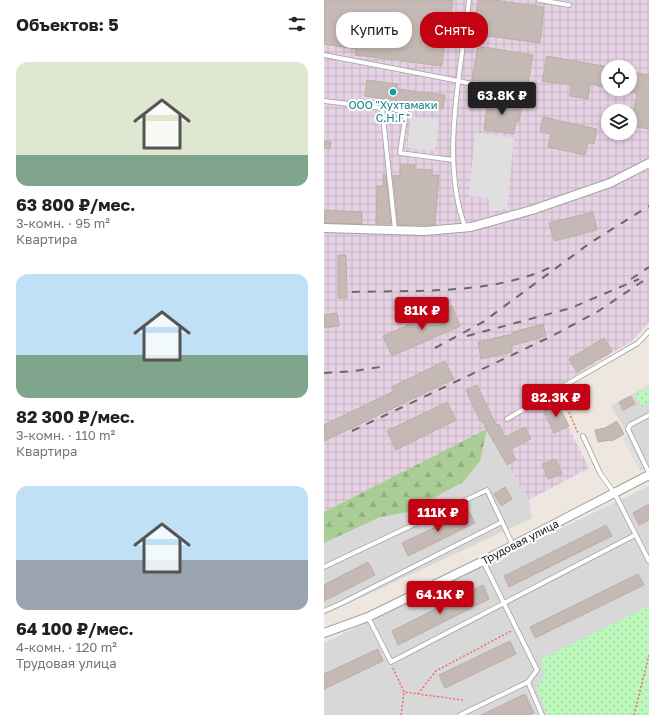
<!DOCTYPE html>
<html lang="ru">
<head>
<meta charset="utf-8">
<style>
  :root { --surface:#fff; --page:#f6f6f6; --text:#202124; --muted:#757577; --accent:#c30314 }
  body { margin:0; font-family:"Golos Text",sans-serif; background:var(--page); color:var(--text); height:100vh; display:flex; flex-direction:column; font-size:15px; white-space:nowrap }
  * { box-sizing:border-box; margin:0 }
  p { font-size:13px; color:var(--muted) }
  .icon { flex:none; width:22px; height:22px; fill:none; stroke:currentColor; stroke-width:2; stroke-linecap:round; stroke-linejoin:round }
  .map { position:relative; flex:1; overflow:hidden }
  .details { display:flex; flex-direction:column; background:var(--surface); width:324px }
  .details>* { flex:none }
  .guide { position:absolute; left:12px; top:12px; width:253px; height:36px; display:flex; gap:8px }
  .fabs { position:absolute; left:277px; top:60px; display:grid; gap:8px }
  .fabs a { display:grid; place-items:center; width:36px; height:36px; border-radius:50%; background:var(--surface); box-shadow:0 2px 6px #0003; font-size:20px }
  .price { position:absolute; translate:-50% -34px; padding:0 9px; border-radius:4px; background:var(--accent); color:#fff; font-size:13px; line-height:26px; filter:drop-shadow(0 1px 2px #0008) }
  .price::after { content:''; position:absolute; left:50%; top:24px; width:12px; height:9px; margin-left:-6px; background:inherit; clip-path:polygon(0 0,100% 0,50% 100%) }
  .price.current { background:#222; color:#fff }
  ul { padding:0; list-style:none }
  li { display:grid; align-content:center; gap:8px; height:212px; padding:0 16px }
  li span { display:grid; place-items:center; height:124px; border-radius:12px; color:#555 }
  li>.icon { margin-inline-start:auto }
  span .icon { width:72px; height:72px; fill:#fffc; stroke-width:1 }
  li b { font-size:17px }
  h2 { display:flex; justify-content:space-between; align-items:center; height:48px; padding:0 16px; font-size:17px }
  .tag { padding:0 14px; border-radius:16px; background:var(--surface); box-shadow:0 2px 6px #0003; font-size:14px; line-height:36px }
  .tag.current { background:var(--accent); color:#fff }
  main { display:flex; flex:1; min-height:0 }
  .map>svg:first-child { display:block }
</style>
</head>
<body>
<main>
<section class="details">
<h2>Объектов: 5<svg class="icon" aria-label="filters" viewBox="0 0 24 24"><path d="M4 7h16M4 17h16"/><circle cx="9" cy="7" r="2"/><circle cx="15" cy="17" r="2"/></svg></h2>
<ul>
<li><span style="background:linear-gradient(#dfe7d0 75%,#7fa58c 0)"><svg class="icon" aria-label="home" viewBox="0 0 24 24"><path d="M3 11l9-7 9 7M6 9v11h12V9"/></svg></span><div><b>63 800 ₽/мес.</b><p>3-комн. · 95 m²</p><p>Квартира</p></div></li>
<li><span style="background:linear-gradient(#bfe0f5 65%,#7fa58c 0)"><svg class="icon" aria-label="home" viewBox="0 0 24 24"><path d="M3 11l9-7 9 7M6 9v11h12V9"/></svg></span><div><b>82 300 ₽/мес.</b><p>3-комн. · 110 m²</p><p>Квартира</p></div></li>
<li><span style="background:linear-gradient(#bfe0f5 60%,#9aa5b1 0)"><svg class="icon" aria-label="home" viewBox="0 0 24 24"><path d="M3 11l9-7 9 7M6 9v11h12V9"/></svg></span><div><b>64 100 ₽/мес.</b><p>4-комн. · 120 m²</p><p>Трудовая улица</p></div></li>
</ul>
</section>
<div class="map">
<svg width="325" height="715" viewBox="0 0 325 715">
  <defs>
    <pattern id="industrial-grid" width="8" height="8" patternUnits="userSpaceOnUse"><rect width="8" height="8" fill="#e6d2e4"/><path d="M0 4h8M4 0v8" fill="none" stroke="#c5b4c3"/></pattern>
    <pattern id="forest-firs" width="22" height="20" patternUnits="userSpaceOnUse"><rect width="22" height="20" fill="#aacc95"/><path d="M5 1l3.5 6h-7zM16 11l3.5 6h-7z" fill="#92af80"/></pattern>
    <pattern id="park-dots" width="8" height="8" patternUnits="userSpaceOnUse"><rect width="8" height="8" fill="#bcf8bc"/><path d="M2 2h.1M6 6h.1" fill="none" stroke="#a1d4a1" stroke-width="1.8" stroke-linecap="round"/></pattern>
  </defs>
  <rect width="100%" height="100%" fill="#ede7e0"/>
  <g fill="#d9d8d8">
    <path d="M325,385V466L316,471L299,439L304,435L287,406Z"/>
    <path d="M163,429L205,500L208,518L0,615V512Z"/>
    <path d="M325,486V715H0V643Z"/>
  </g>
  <path fill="url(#industrial-grid)" fill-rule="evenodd" d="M0,0H325V322L308,341L226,391L265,468L205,500L163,430L0,512ZM284,67H306V89H284ZM284,111H306V133H284Z"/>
  <path fill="url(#forest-firs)" d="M163,429L156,461L139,482L84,512L56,517L0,543V512Z"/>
  <g fill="url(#park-dots)">
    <path d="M325,387V403L318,407L311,394Z"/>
    <path d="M325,606V715H224L212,687L221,675L217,659Z"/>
  </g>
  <g fill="#dfdfdf">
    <path d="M87,116L115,119L111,151L83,148Z"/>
    <path d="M151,132L190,138L183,208L166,212L164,198L145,196Z"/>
    <path d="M304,438L319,467L315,469L300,440Z"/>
  </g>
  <g fill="#c4b9b4" stroke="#beada3">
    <path d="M0,0H129L126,24H123L122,30L113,29L112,39L121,40L118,66L31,55L32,49L0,44Z"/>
    <path d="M154,0H169L220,7L216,43L149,34Z"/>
    <path d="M154,46L209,55L203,89L148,80Z"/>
    <path d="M223,56L284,67V88L266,84L264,99L246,96L247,85L218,81Z"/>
    <path d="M306,72L325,75V129L307,126L313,93L306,92Z"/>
    <path d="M43,80L74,84L73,89L121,95L119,109L69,103V100L41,96Z"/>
    <path d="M164,98L198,103L195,122L192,121L190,134L160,130Z"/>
    <path d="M219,117L273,129L270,144L264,143L261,155L224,147L227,134L216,132Z"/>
    <path d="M0,141L7,142L6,149L0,148Z"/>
    <path d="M76,164L91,165L90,169L108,170V175H115L111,225H74L69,175L76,176Z"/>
    <path d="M59,175H62L67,224H52L53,186H59Z"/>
    <path d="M0,210L38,212V224L0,223Z"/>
    <path d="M269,212L273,230L230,241L225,223Z"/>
    <path d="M14,255H22L23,298H14Z"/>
    <path d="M128,306L136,326L68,356L59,336Z"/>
    <path d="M13,313L15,326L0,328V315Z"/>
    <path d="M219,324L222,336L187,346L188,352L157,359L154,342L189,334V332Z"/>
    <path d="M280,338L288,351L253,372L245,359Z"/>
    <path d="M121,361L130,379L0,441V425L70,391L68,387Z"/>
    <path d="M153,385L172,425L175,424L181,437L201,427L207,439L187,449L192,460L183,465L158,421H156L142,390Z"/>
    <path d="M307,396L311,404L299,410L295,402Z"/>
    <path d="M123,402L132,420L72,450L63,431Z"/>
    <path d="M234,404L245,426L230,433L219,410Z"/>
    <path d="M293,421L300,434L288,441V440L274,442L271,430L281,428Z"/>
    <path d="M232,459L238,474L224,479L218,464Z"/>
    <path d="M181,487L188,499L177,506L170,494Z"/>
    <path d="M325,504V520L315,525L309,513Z"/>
    <path d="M145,511L151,523L84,556L78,543Z"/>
    <path d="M282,525L288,536L185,587L180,576Z"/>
    <path d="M44,562L51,575L0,601V585Z"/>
    <path d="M314,574L320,585L211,638L206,627Z"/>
    <path d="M159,585L165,599L74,645L68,631Z"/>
    <path d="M186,641L192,654L121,688L115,675Z"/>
    <path d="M54,649L59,661L0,689V674Z"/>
    <path d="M201,694L210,713L206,715H157Z"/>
  </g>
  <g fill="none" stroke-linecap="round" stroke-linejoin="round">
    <g stroke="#a2a2a2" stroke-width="5.5">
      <g id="service">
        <path d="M215,0L245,5"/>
        <path d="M0,55L135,81L207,98"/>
        <path d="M0,101L58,108L71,230"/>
        <path d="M71,110L82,111L76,153L129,160"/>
        <path d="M141,227C116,159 137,71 145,0"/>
        <path d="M325,415L306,425L304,429L325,473"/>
        <path d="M183,419L314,343L325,331"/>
        <path d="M259,436L276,473L291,494L325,561"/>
        <path d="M0,567L163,490L178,522"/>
        <path d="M0,611L18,603L178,522L189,545"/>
        <path d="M44,617L67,662L311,535"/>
        <path d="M204,682L218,715"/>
        <path d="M136,715L204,682L213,670L159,561"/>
      </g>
    </g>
    <g stroke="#a2a2a2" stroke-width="10">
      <g id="minor">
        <path d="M0,228L101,231L147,227L208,210L286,183L325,163"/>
        <path d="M0,633L44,617L159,561L325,475"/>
      </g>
    </g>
    <g stroke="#f76967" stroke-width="1.5" stroke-dasharray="2 2" stroke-linecap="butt">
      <path d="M237,394L254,433"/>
      <path d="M69,668L80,692L139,700"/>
      <path d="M94,694L112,671L187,631"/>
      <path d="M77,715L80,692"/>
      <path d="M310,715L325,655"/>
    </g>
    <use href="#service" stroke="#fff" stroke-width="4"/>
    <use href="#minor" stroke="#fff" stroke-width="8"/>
    <g stroke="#696969" stroke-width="2" stroke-dasharray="8 8" stroke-linecap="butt">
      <path d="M307,279L325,267"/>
      <path d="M28,292C92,290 166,295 225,268"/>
      <path d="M143,336L247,308L315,279"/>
      <path d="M111,348L159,322L266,243L325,206"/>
      <path d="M0,373L30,371L63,366"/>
      <path d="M28,431L228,336L273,312L325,277"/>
    </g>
  </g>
  <circle fill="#0f9aa8" stroke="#fff" stroke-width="1.5" cx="69" cy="92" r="4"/>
  <g text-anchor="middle" stroke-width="4" stroke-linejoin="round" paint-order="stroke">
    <g font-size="11" fill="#0d838f" stroke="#fff">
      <text x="69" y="109">ООО "Хухтамаки<tspan x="69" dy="13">С.Н.Г."</tspan></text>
    </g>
    <g font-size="11" fill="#1b1b1b" stroke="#fff">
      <text transform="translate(196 542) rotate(-27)" y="4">Трудовая улица</text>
    </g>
  </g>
</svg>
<div class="fabs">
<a><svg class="icon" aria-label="locate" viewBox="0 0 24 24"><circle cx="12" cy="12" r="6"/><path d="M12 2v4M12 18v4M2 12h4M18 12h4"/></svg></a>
<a><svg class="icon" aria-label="layers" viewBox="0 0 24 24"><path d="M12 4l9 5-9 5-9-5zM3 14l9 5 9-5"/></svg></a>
</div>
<b class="price current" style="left:178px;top:116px">63.8K ₽</b>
<b class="price" style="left:98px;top:331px">81K ₽</b>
<b class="price" style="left:232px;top:418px">82.3K ₽</b>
<b class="price" style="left:114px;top:533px">111K ₽</b>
<b class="price" style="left:116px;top:615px">64.1K ₽</b>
<div class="guide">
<a class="tag">Купить</a>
<a class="tag current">Снять</a>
</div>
</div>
</main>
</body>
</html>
